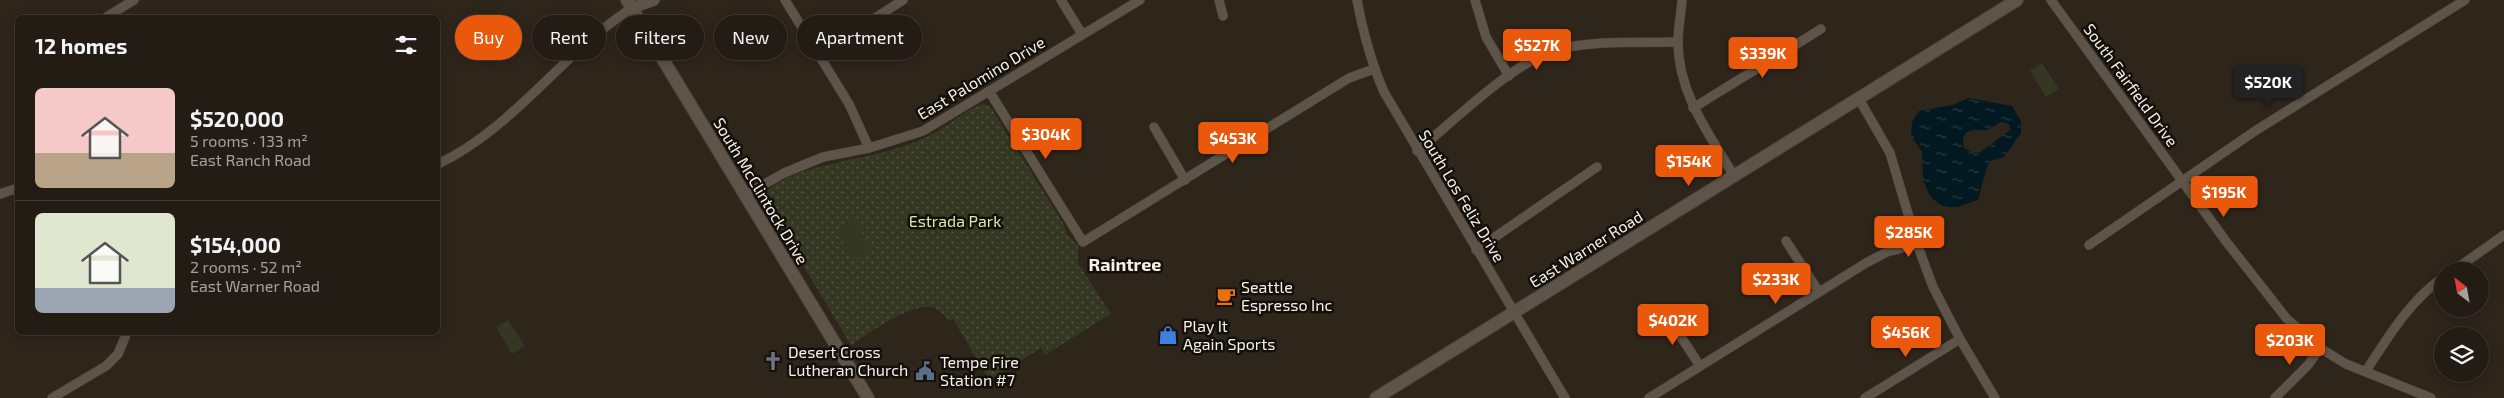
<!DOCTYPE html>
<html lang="en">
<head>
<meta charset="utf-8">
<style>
  :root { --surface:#221c14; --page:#2e2922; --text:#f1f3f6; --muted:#a2a1a0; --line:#3f3a34; --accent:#ea580c }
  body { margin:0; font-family:"Exo 2",sans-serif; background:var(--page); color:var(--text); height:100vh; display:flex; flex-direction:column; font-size:19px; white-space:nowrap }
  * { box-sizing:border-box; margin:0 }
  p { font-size:16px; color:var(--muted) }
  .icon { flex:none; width:28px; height:28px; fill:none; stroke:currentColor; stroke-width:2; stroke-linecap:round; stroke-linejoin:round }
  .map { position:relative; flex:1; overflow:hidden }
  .sheet { position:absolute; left:15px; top:15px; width:425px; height:320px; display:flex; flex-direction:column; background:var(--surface); border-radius:8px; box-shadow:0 2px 12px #0003,0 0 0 1px var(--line) }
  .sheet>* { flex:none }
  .guide { position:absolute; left:455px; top:15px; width:475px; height:45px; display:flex; gap:10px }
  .needle { width:32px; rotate:329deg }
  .buttons { position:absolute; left:2434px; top:262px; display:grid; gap:10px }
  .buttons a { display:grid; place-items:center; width:55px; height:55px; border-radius:50%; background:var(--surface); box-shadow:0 2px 12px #0003,0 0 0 1px var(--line); font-size:25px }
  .price { position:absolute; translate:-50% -42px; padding:0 11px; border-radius:5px; background:var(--accent); color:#fff; font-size:16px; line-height:32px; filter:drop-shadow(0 1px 2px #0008) }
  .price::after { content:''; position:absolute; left:50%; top:30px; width:15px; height:11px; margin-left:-8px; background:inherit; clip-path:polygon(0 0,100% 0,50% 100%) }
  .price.active { background:#222; color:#fff }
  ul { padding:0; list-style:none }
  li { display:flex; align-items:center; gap:15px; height:125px; padding:0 20px }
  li+li { border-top:1px solid var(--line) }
  li span { display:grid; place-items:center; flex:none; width:140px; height:100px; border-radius:8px; color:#555 }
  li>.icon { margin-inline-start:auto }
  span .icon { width:60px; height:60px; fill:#fffc; stroke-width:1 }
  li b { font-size:21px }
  h2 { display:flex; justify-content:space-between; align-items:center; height:60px; padding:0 20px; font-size:21px }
  .tag { padding:0 18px; border-radius:22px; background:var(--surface); box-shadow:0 2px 12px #0003,0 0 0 1px var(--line); font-size:18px; line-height:45px }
  .tag.active { background:var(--accent); color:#fff }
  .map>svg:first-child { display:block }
</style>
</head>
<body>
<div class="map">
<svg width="2504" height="398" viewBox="0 0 2504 398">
  <defs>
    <pattern id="green-dots" width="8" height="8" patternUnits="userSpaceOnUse" patternTransform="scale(1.25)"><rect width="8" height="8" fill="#343722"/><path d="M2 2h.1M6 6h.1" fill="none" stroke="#525442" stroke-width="1.8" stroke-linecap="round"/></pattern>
    <pattern id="water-ripples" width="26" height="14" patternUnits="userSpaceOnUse" patternTransform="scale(1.25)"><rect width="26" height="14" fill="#021921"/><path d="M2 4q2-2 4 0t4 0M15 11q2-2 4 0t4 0" fill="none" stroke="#283b41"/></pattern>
  </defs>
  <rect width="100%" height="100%" fill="#2e251b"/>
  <path fill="url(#green-dots)" d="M983,104L990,106L1063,223L1067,235L1078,245V263L1111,314L1045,355L1041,348L989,380L953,319L949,321C945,316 941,311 935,308C914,300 869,334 851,345L763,199C771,170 862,159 888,151C906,146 925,139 941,129C954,121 969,108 983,104Z"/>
  <g fill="#343722">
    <path d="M2042,63L2059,89L2046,97L2030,71Z"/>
    <path d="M854,220L873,249L854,260L836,231Z"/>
    <path d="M508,320L525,346L512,354L496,327Z"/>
  </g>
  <path fill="url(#water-ripples)" fill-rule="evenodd" d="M1968,98L2012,106L2021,121V133L2004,157L1990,161L1987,167L1978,200L1957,207H1942L1930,196L1923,180L1922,152L1911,136L1912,121L1919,111L1953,105ZM2001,122L2009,124L2010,130L1979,153L1971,152L1964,148L1963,138C1969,125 1979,133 1989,129C1993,127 1997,124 2001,122Z"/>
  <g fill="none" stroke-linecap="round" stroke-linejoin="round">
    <g stroke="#484038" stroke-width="10">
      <g id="minor">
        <path d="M785,0L849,104L869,148"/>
        <path d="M1061,0L1082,34"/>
        <path d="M1219,0L1223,16"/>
        <path d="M1357,0C1363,32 1371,62 1384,92L1565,398"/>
        <path d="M1475,0L1486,37L1509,76"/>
        <path d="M1682,0C1681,14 1678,28 1678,42C1678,93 1709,134 1734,176"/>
        <path d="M2051,0L2225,240L2287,319L2320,348L2346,364L2431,398"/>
        <path d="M105,18L134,0"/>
        <path d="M818,55L903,0"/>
        <path d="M989,91L1083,242L1349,78L1374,69"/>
        <path d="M1859,99L1890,153L1917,244L1933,287L1960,339L1995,398"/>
        <path d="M1693,108L1821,29"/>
        <path d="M1154,127L1185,180"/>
        <path d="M1417,151C1454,121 1515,60 1559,49C1597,40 1639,43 1678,42"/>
        <path d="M438,164C514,128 562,53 632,8"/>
        <path d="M0,194L18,188"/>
        <path d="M745,195L784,173L823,157L869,148L923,131L1140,0"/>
        <path d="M1786,241L1819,292"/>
        <path d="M2089,245L2255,131L2465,0"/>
        <path d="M1476,250L1597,167"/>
        <path d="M2453,271L2504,235"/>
        <path d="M1666,314L1700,366"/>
        <path d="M2366,371C2388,337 2409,302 2442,278"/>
        <path d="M52,398L106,366L118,354L127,332"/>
        <path d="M1649,398L1866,263L1887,252L1917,244"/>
        <path d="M1865,398L1960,339"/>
        <path d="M2275,398L2308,365L2320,348"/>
      </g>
    </g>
    <g stroke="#484038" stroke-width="12">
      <path id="tertiary" d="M632,8L654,0"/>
    </g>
    <g stroke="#484038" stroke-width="14">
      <g id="secondary">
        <path d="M627,0L868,398"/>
        <path d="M1376,398L2017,0"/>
      </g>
    </g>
    <use href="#minor" stroke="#5e5449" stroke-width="9"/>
    <use href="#tertiary" stroke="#5e5449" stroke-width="11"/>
    <use href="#secondary" stroke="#5e5449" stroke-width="12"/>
  </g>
  <defs>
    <g id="cafe-bare" transform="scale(1.5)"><path d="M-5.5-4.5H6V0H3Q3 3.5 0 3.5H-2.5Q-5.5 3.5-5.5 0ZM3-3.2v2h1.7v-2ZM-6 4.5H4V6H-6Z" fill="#e8710a" stroke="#130f0a" stroke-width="2.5" paint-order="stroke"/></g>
    <g id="shop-bare" transform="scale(1.5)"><path d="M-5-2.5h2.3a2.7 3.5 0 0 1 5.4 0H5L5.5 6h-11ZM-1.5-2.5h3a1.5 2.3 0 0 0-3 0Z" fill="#3f7fe0" stroke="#130f0a" stroke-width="2.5" paint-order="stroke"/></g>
    <g id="church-bare" transform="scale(1.5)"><path d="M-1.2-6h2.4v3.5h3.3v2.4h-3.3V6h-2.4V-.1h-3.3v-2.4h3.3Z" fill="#6b7280" stroke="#130f0a" stroke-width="2.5" paint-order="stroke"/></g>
    <g id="civic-bare" transform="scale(1.5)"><path d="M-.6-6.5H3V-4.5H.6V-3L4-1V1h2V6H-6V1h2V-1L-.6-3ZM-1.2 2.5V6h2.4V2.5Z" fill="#5c6f8a" stroke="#130f0a" stroke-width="2.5" paint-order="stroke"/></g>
  </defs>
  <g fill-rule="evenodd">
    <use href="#cafe-bare" x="1226" y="296"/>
    <use href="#shop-bare" x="1168" y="335"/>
    <use href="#church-bare" x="773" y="361"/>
    <use href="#civic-bare" x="925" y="371"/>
  </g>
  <g text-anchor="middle" stroke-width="5" stroke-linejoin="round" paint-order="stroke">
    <g font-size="16" fill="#f7f0ea" stroke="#130f0a">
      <text transform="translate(981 78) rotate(-31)" y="6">East Palomino Drive</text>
      <text transform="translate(2131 85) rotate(54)" y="6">South Fairfield Drive</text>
      <text transform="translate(761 191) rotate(59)" y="6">South McClintock Drive</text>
      <text transform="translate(1462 196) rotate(59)" y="6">South Los Feliz Drive</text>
      <text transform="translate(1586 249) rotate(-32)" y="6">East Warner Road</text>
    </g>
    <g font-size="16" fill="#dee8a6" stroke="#130f0a">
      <text x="955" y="227">Estrada Park</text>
    </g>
    <g font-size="16" fill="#f7f0ea" stroke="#130f0a" text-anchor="start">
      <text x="1241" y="293">Seattle<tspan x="1241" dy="18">Espresso Inc</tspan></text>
      <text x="1183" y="332">Play It<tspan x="1183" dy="18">Again Sports</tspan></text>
      <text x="788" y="358">Desert Cross<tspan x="788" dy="18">Lutheran Church</tspan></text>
      <text x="940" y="368">Tempe Fire<tspan x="940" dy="18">Station #7</tspan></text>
    </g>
    <g font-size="18" font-weight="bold" fill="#f7f0ea" stroke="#130f0a">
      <text x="1125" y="271">Raintree</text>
    </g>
  </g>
</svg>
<div class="buttons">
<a><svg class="needle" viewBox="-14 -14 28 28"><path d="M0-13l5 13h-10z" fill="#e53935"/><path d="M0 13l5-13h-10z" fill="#a2a1a0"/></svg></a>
<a><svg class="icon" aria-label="layers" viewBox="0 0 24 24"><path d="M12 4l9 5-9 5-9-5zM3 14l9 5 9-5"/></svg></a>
</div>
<b class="price" style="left:1537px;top:71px">$527K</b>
<b class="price" style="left:1763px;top:79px">$339K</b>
<b class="price active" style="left:2268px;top:108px">$520K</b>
<b class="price" style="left:1046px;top:160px">$304K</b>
<b class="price" style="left:1233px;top:164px">$453K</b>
<b class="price" style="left:1689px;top:187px">$154K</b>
<b class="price" style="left:2224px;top:218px">$195K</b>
<b class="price" style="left:1909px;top:258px">$285K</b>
<b class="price" style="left:1776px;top:305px">$233K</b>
<b class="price" style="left:1673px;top:346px">$402K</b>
<b class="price" style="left:1906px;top:358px">$456K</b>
<b class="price" style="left:2290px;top:366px">$203K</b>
<div class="guide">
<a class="tag active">Buy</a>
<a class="tag">Rent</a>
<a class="tag">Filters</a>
<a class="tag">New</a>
<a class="tag">Apartment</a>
</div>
<section class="sheet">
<h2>12 homes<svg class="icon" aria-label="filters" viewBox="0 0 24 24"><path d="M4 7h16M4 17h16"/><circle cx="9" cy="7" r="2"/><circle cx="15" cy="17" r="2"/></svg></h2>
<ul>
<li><span style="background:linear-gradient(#f6c9c9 65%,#b9a48a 0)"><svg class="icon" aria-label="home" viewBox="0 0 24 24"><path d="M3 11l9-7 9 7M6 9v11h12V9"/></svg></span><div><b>$520,000</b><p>5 rooms · 133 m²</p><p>East Ranch Road</p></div></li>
<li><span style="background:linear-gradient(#dfe7d0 75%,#9aa5b1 0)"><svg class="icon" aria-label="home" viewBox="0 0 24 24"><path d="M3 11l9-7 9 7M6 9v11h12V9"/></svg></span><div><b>$154,000</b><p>2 rooms · 52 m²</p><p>East Warner Road</p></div></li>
</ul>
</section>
</div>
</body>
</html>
